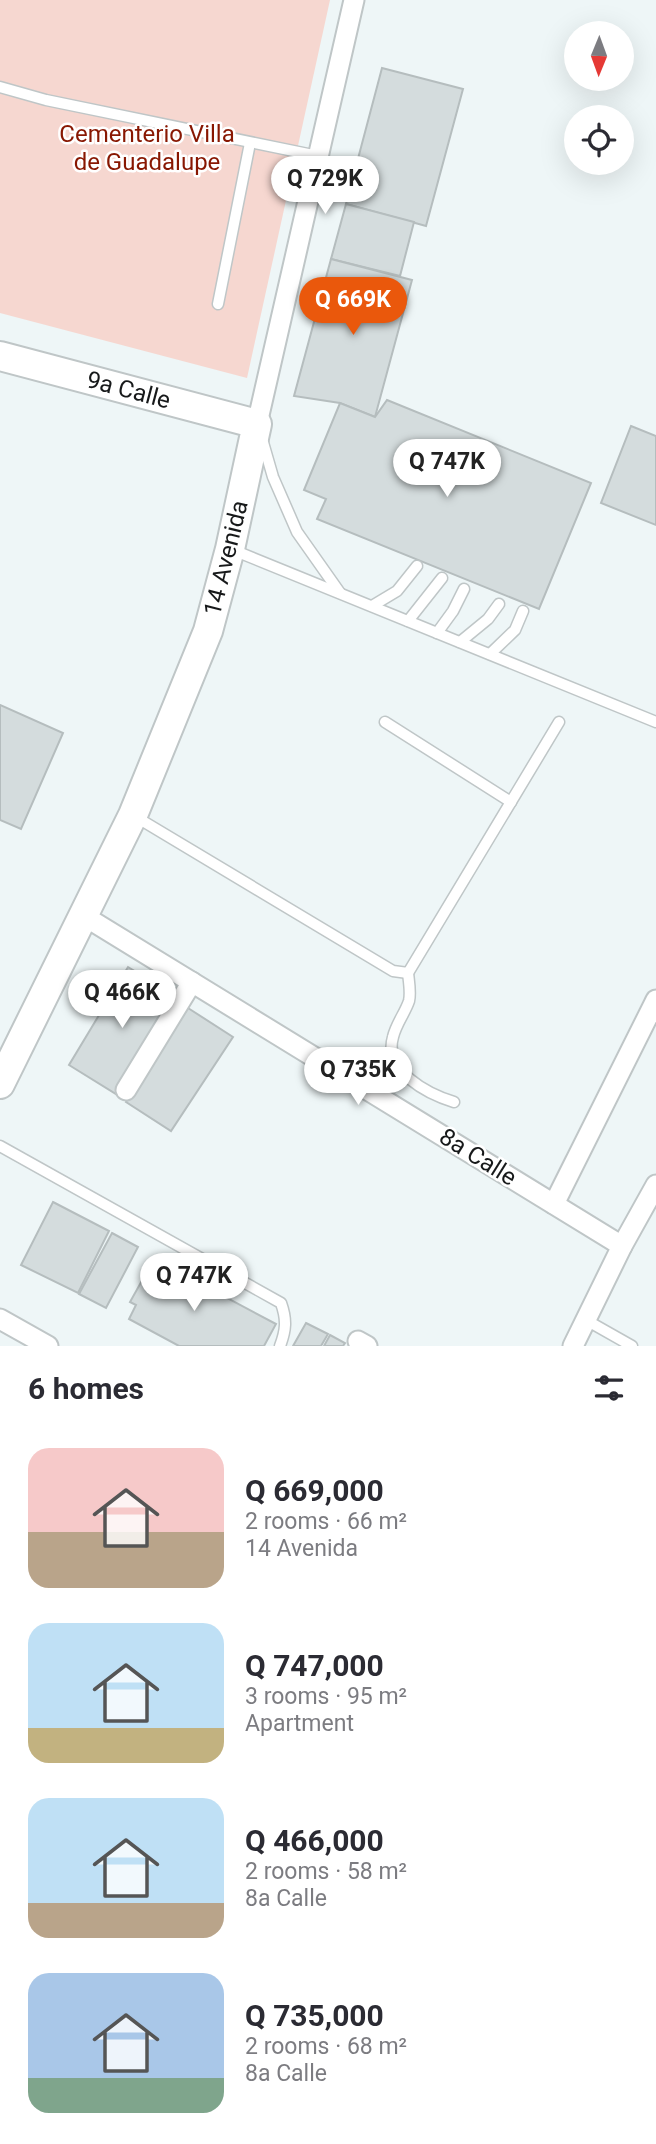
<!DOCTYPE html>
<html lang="en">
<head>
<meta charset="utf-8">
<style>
  :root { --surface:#fff; --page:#f7f7f7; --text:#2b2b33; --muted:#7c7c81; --accent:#ea580c }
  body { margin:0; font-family:Roboto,sans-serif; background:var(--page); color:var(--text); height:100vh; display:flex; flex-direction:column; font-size:26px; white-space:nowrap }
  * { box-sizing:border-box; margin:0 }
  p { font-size:23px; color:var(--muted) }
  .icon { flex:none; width:38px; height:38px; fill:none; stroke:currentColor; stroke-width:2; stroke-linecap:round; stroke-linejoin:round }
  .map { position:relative; height:1346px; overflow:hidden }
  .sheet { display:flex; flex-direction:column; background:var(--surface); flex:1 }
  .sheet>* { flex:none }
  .needle { width:46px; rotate:181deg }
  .tools { position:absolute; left:564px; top:21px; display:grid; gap:14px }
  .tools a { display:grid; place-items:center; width:70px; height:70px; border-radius:50%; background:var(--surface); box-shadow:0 7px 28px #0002; font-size:35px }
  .price { position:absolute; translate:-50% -60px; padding:0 16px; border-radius:24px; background:#fff; color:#222; font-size:23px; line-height:46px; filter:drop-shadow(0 2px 4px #0008) }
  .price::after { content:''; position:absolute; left:50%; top:42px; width:21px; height:16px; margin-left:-10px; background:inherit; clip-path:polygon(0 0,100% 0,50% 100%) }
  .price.active { background:var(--accent); color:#fff }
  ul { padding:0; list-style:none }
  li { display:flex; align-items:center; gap:21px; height:175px; padding:0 28px }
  li span { display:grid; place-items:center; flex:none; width:196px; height:140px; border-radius:21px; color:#555 }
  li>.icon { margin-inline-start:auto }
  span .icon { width:84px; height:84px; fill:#fffc; stroke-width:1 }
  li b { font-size:30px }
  h2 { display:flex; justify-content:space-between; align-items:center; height:84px; padding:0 28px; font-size:30px }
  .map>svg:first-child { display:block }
</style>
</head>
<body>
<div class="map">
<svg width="656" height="1346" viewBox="0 0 656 1346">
  <rect width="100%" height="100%" fill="#eef6f7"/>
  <path fill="#f6d7d0" d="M0,0H330L247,378L0,313Z"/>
  <g fill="#d4dcdd" stroke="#b5bdbe" stroke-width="2">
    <path d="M382,68L463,89L426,226L346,204Z"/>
    <path d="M346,204L414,222L400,276L331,259Z"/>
    <path d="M331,259L412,280L375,417L340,403L294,396Z"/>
    <path d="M387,400L591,483L539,609L317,519L326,499L304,490L340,403L375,417Z"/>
    <path d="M631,426L656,436V525L601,503Z"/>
    <path d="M0,705L63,733L21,829L0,820Z"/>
    <path d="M128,967L176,996L116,1094L69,1065Z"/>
    <path d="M188,1008L233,1037L171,1131L126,1102Z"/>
    <path d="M53,1202L109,1231L78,1293L21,1265Z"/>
    <path d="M112,1233L138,1247L106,1308L79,1294Z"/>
    <path d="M154,1259L276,1324L264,1346H179L129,1319L136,1305L130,1302Z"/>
    <path d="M306,1323L328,1334L321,1346H293Z"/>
    <path d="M330,1335L345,1343L343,1346H324Z"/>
  </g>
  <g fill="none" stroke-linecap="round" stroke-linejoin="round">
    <g stroke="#bfc6c7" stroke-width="13">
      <g id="lane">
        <path d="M0,87L46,100L318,156"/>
        <path d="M218,304L250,143"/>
        <path d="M262,439L273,477L297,532L340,593"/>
        <path d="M233,550L656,722"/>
        <path d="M372,606L397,591L417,566"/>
        <path d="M408,621L442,578"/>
        <path d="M437,633L453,611L464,589"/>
        <path d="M460,642L488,619L499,604"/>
        <path d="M490,654L515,630L523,611"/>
        <path d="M385,722L511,802"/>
        <path d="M136,817L393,971L408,973L559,722"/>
        <path d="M408,973C409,982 411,993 409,1001C405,1013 396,1024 393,1037C383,1071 428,1094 454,1102"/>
        <path d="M0,1146L281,1303C287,1320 286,1330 280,1346"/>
        <path d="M586,1320L632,1346"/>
      </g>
    </g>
    <g stroke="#bfc6c7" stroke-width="23">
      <g id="street">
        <path d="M257,424L354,0"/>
        <path d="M84,916L622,1246"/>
        <path d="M126,1090L192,982"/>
        <path d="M554,1204L656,1000"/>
        <path d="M0,1319L48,1346"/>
        <path d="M358,1341L367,1346"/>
        <path d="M573,1346L622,1246L656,1185"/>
      </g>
    </g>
    <g stroke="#bfc6c7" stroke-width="32">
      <g id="secondary">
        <path id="s1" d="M0,356L257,424L230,549L208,631L133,815L0,1084"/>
      </g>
    </g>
    <use href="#lane" stroke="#fff" stroke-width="10"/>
    <use href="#street" stroke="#fff" stroke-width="19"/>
    <use href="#secondary" stroke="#fff" stroke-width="28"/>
  </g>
  <g text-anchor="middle" stroke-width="5" stroke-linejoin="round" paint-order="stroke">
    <g font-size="24" fill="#881702" stroke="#fff">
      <text x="147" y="142">Cementerio Villa<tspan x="147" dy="28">de Guadalupe</tspan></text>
    </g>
    <g font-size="24" fill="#17191a" stroke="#fff">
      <text dy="8" stroke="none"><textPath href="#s1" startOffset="133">9a Calle</textPath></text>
      <text transform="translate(226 558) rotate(-76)" y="8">14 Avenida</text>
      <text transform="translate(478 1157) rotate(32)" y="8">8a Calle</text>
    </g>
  </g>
</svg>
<div class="tools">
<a><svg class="needle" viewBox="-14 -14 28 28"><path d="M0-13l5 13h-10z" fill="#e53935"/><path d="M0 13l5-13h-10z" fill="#7c7c81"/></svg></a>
<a><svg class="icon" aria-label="locate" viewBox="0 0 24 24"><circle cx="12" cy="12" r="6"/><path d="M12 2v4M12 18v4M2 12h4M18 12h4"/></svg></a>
</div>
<b class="price" style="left:325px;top:216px">Q 729K</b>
<b class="price active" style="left:353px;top:337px">Q 669K</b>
<b class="price" style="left:447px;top:499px">Q 747K</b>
<b class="price" style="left:122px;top:1030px">Q 466K</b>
<b class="price" style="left:358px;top:1107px">Q 735K</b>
<b class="price" style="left:194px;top:1313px">Q 747K</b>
</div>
<section class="sheet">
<h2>6 homes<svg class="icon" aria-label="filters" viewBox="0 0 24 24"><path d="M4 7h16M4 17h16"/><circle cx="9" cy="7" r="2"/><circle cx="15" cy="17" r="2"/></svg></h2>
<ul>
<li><span style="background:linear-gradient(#f6c9c9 60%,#b9a48a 0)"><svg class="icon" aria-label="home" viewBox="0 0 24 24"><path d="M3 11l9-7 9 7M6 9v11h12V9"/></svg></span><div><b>Q 669,000</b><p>2 rooms · 66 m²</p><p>14 Avenida</p></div></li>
<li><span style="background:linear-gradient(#bfe0f5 75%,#c2b280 0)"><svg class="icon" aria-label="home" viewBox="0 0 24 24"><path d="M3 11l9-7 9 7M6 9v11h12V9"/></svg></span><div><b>Q 747,000</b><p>3 rooms · 95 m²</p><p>Apartment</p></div></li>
<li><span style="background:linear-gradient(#bfe0f5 75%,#b9a48a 0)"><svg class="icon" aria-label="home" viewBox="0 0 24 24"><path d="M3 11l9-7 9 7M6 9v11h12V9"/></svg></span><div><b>Q 466,000</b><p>2 rooms · 58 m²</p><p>8a Calle</p></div></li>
<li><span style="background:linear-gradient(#a9c7e8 75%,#7fa58c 0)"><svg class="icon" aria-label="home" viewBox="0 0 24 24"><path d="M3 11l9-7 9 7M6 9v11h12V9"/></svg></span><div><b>Q 735,000</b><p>2 rooms · 68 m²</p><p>8a Calle</p></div></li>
</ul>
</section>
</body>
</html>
